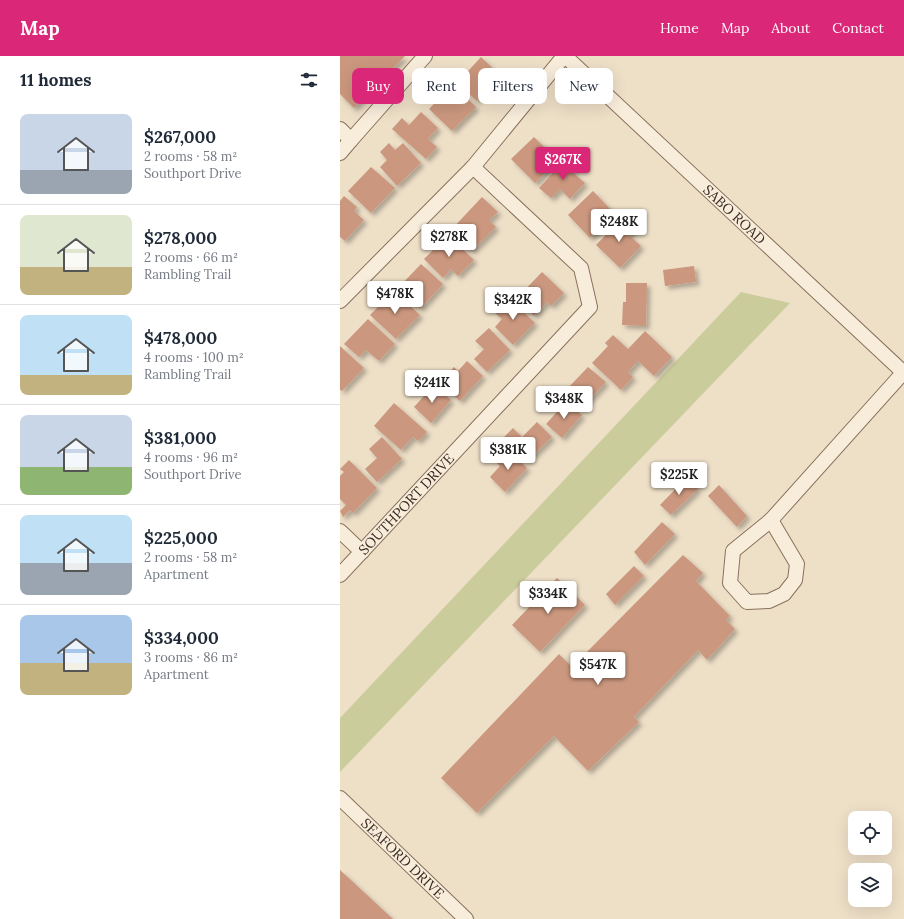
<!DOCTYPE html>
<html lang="en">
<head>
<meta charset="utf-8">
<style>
  :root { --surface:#fff; --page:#f2f2f3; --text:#1f2937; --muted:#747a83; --line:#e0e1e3; --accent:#db2777 }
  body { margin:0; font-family:Lora,serif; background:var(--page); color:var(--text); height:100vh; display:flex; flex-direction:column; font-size:15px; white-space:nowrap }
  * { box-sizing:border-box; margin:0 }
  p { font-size:13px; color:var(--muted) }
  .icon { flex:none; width:22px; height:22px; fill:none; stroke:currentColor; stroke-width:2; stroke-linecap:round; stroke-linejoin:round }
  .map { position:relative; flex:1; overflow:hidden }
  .details { display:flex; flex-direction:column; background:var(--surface); width:340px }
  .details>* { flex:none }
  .banner { position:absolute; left:12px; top:12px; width:380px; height:36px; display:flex; gap:8px }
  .buttons { position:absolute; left:508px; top:755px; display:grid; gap:8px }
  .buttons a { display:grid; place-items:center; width:44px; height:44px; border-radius:8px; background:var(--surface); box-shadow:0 4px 16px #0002; font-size:20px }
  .price { position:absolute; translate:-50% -34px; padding:0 9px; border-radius:4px; background:#fff; color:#222; font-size:13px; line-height:26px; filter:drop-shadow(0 1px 2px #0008) }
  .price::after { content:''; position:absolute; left:50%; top:24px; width:12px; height:9px; margin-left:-6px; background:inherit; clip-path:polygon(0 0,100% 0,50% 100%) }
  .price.selected { background:var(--accent); color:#fff }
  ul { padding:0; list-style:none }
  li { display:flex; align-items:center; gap:12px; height:100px; padding:0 20px }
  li+li { border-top:1px solid var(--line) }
  li span { display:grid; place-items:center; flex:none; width:112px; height:80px; border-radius:8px; color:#555 }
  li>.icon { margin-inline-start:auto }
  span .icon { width:48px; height:48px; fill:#fffc; stroke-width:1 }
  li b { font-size:17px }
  h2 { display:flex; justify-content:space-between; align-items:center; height:48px; padding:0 20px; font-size:17px }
  .pill { padding:0 14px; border-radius:8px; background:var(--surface); box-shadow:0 4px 16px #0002; font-size:14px; line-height:36px }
  .pill.selected { background:var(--accent); color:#fff }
  header { display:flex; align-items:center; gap:24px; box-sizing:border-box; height:56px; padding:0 20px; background:var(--accent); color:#fff }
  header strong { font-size:19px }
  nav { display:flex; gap:22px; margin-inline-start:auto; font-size:14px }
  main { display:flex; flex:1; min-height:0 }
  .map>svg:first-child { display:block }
</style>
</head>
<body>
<header>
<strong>Map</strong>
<nav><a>Home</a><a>Map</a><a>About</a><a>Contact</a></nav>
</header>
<main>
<section class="details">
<h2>11 homes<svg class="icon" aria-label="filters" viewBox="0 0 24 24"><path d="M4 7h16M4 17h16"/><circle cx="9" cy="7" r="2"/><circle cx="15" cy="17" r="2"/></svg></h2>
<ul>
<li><span style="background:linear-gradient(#c9d6e8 70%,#9aa5b1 0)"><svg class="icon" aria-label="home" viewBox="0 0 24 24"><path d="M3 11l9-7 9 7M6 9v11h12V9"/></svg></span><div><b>$267,000</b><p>2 rooms · 58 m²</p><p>Southport Drive</p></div></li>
<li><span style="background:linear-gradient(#dfe7d0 65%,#c2b280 0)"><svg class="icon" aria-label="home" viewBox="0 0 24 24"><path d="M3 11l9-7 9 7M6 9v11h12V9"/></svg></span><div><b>$278,000</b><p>2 rooms · 66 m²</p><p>Rambling Trail</p></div></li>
<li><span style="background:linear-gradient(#bfe0f5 75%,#c2b280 0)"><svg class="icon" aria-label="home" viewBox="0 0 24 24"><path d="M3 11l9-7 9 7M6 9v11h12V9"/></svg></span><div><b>$478,000</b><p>4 rooms · 100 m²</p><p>Rambling Trail</p></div></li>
<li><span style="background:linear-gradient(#c9d6e8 65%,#8fb573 0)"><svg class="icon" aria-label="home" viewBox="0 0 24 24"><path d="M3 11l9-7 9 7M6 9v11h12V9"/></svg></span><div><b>$381,000</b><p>4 rooms · 96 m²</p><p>Southport Drive</p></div></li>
<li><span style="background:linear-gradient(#bfe0f5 60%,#9aa5b1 0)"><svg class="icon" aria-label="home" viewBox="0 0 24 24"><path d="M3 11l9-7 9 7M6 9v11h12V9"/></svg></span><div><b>$225,000</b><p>2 rooms · 58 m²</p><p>Apartment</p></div></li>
<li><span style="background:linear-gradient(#a9c7e8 60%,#c2b280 0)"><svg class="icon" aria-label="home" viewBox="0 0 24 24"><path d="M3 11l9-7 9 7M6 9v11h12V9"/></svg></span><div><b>$334,000</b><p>3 rooms · 86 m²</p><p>Apartment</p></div></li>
</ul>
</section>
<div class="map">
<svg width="564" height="863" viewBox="0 0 564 863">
  <defs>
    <filter id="shadow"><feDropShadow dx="3.5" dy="3.5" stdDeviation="2" flood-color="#0004"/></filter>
  </defs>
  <rect width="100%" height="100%" fill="#eedfc7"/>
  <path fill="#cbcc9b" d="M401,236L450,247L0,716V662Z"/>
  <g fill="#cb977e" filter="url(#shadow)">
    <path d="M0,0H65L14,52L0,38Z"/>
    <path d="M141,1L161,20L137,45L117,27Z"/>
    <path d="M113,28L136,51L112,75L89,53Z"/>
    <path d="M81,56L98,72L88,83L97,91L86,103L52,73L62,62L69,69Z"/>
    <path d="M194,81L218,105L195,127L171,103Z"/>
    <path d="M49,87L55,94L63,87L81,107L57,130L40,111L47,104L40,96Z"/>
    <path d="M227,101L236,109L231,115L245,127L230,143L220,133L211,142L199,132Z"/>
    <path d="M31,111L55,132L31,157L8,135Z"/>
    <path d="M253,135L275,158L250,182L228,159Z"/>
    <path d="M4,140L17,151L14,155L24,164L5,185L0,181V145Z"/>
    <path d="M142,141L158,156L149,164L156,171L132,195L110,175Z"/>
    <path d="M282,162L294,173L289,179L301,190L280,212L256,189Z"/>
    <path d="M108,179L134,204L118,220L111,213L103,222L84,203Z"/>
    <path d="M81,208L103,228L80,253L58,232Z"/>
    <path d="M354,210L356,226L325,230L323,214Z"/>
    <path d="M202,216L224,237L211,250L207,246L194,260L176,243Z"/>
    <path d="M286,227H307L306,270L282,269L283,246H286Z"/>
    <path d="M54,235L80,259L56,283L30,259Z"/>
    <path d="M168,241L195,267L173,289L155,271L162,263L154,256Z"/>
    <path d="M28,263L55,288L39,305L26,294L19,301L4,288Z"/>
    <path d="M149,272L170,294L147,316L134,303L144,293L135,285Z"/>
    <path d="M305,275L332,301L314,320L298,305L288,316L293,321L281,334L252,307L268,290L265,287L273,279L288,293Z"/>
    <path d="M0,290L24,312L2,335L0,334Z"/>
    <path d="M127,305L143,320L120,345L100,326L114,311L118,315Z"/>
    <path d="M248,311L266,326L243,350L226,334Z"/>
    <path d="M94,329L111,344L91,367L74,351Z"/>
    <path d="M226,346L242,359L222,382L206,368Z"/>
    <path d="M54,347L87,376L78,385L73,381L61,394L34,370Z"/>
    <path d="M197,366L212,381L188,404L164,381L173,372L182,381Z"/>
    <path d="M42,381L62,403L37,426L25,413L37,402L29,393Z"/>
    <path d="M168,394L187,412L165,436L150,421L160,410L156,406Z"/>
    <path d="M9,404L37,432L13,457L10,454L3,461L0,455L6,449L0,443V420L4,416L0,413Z"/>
    <path d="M347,421L358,433L331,459L320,449Z"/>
    <path d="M379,429L407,460L397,471L368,440Z"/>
    <path d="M322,466L335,478L305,509L294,496Z"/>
    <path d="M343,499L363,517L356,525L390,560L386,564L395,573L367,604L358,594L294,661L299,666L248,715L214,680L137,757L101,722L219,598L232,611Z"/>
    <path d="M294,510L304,520L275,549L266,538Z"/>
    <path d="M217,522L245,549L200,596L172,569Z"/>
    <path d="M0,814L53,863H0Z"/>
  </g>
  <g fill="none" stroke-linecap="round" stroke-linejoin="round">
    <g stroke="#8a705d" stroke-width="16">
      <g id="minor">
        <path id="s1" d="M225,0L564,317"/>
        <path d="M0,73L11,84L85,0"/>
        <path d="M0,97L11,84"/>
        <path d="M0,245L133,111L224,0"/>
        <path d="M431,464L457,508L455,524L444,538L429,545L407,546L390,527L393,495Z"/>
        <path d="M431,464L563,317"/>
        <path d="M0,475L22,496"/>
        <path id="s2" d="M0,519L250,251L241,212L133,111"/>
        <path id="s3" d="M0,742L126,863"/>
      </g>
    </g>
    <use href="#minor" stroke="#f8eddb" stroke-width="14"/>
  </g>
  <g text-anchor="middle" stroke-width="3" stroke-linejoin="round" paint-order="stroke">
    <g font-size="14" fill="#3a2a20" stroke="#f5ead7">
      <text dy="5" stroke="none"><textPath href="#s1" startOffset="232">SABO ROAD</textPath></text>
      <text dy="5" stroke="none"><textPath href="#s2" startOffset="97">SOUTHPORT DRIVE</textPath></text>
      <text dy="5" stroke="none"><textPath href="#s3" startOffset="87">SEAFORD DRIVE</textPath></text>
    </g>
  </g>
</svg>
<div class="buttons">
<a><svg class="icon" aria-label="locate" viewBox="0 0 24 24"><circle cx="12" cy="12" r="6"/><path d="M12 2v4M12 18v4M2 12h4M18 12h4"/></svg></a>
<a><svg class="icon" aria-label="layers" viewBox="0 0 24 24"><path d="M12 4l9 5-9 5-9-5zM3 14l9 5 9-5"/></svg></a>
</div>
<b class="price selected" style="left:223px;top:125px">$267K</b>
<b class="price" style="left:279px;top:187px">$248K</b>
<b class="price" style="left:109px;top:202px">$278K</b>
<b class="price" style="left:55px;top:259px">$478K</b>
<b class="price" style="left:173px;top:265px">$342K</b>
<b class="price" style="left:92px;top:348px">$241K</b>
<b class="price" style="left:224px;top:364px">$348K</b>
<b class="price" style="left:168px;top:415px">$381K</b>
<b class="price" style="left:339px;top:440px">$225K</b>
<b class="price" style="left:208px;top:559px">$334K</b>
<b class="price" style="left:258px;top:630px">$547K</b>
<div class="banner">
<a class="pill selected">Buy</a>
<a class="pill">Rent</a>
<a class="pill">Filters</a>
<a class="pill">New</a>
</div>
</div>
</main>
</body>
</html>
